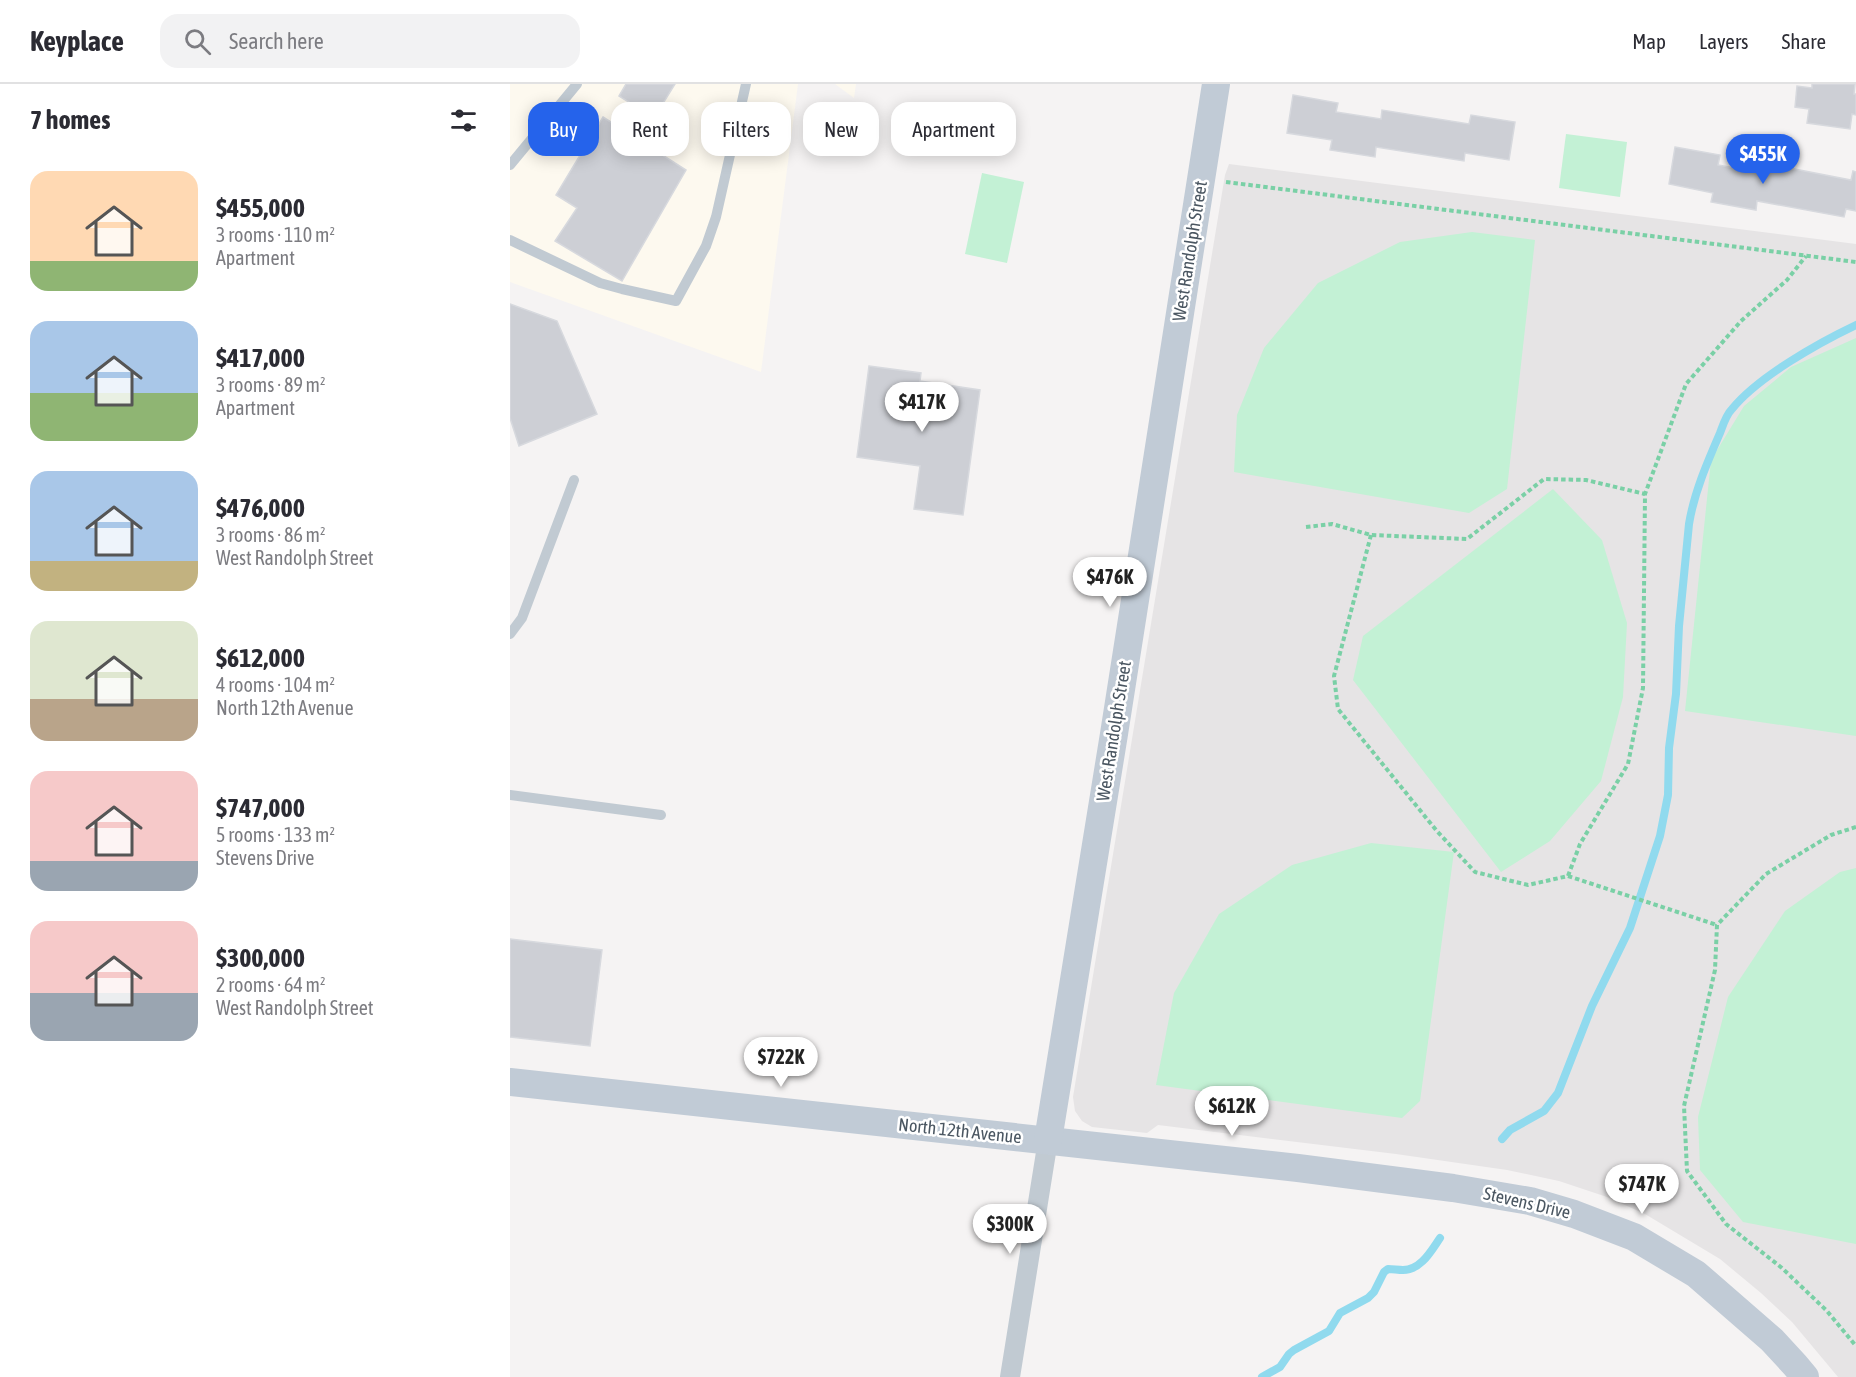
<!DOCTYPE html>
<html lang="en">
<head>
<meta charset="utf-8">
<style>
  :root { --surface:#fff; --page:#f2f2f3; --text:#2b2b33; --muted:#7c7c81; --line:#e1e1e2; --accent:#2563eb }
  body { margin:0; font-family:"Asap Condensed",sans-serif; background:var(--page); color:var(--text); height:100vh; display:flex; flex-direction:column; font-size:22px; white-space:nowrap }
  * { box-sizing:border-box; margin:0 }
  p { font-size:20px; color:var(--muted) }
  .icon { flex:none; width:33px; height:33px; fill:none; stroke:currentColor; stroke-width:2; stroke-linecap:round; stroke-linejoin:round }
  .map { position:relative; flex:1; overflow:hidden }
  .details { display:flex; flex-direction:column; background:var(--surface); width:510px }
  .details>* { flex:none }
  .banner { position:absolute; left:18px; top:18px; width:570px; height:54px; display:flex; gap:12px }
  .price { position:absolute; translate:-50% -51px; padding:0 14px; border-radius:21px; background:#fff; color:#222; font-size:20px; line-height:39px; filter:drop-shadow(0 2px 3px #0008) }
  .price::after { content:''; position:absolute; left:50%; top:36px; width:18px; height:14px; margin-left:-9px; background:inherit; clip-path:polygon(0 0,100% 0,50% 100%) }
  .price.active { background:var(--accent); color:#fff }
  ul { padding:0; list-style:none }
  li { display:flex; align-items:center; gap:18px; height:150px; padding:0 30px }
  li span { display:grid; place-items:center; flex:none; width:168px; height:120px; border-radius:18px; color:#555 }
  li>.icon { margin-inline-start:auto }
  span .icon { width:72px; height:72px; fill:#fffc; stroke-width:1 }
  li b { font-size:26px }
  h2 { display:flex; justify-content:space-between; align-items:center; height:72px; padding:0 30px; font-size:26px }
  .tag { padding:0 21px; border-radius:18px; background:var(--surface); box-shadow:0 3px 15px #0003; font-size:21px; line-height:54px }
  .tag.active { background:var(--accent); color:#fff }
  header { display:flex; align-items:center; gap:36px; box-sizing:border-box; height:84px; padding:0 30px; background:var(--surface); border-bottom:2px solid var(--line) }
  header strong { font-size:28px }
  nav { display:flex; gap:33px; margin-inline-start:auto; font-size:21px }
  .search { width:420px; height:54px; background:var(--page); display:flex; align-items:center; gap:15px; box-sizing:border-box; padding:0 21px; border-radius:18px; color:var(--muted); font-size:22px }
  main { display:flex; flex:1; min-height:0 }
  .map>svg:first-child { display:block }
</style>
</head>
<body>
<header>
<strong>Keyplace</strong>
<div class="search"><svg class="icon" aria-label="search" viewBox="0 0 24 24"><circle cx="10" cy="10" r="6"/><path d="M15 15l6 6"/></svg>Search here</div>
<nav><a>Map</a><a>Layers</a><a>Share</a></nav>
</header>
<main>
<section class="details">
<h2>7 homes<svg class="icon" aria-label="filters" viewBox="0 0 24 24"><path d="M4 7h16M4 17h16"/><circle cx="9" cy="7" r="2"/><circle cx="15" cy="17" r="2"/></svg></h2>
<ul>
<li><span style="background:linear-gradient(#ffd9b3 75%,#8fb573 0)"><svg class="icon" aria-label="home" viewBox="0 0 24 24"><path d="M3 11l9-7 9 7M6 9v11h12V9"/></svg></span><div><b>$455,000</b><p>3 rooms · 110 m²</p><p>Apartment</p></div></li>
<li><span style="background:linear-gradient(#a9c7e8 60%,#8fb573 0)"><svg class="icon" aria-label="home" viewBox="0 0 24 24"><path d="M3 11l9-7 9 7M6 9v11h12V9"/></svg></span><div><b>$417,000</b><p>3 rooms · 89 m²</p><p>Apartment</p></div></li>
<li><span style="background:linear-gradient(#a9c7e8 75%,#c2b280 0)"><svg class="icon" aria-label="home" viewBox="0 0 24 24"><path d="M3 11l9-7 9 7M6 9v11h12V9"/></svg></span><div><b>$476,000</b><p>3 rooms · 86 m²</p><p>West Randolph Street</p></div></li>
<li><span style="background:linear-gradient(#dfe7d0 65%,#b9a48a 0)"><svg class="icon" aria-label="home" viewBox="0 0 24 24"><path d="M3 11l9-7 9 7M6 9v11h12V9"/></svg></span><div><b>$612,000</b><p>4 rooms · 104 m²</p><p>North 12th Avenue</p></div></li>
<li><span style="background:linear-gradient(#f6c9c9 75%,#9aa5b1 0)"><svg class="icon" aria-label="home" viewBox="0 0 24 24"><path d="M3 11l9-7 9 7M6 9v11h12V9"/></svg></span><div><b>$747,000</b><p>5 rooms · 133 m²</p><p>Stevens Drive</p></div></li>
<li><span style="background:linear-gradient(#f6c9c9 60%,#9aa5b1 0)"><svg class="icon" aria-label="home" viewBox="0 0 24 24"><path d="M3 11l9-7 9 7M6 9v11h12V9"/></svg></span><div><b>$300,000</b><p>2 rooms · 64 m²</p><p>West Randolph Street</p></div></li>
</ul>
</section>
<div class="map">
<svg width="1346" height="1293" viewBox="0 0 1346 1293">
  <rect width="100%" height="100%" fill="#f5f3f3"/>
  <g fill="#fdf9ef">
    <path d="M0,0H288L251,288L0,198Z"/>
    <path d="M325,0H346L344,14Z"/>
  </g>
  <path fill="#e6e4e5" d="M719,80L1346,160V1293H1328L1282,1238L1251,1209L1210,1175L1135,1130L1097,1113L1049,1097L997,1086L886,1070L648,1041L637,1049L582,1043L572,1037L565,1027L563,1013L715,91Z"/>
  <g fill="#c3f1d5">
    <path d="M1056,50L1117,58L1110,113L1049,104Z"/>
    <path d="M472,89L514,98L497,179L455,170Z"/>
    <path d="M962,148L1025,156L997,405L959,429L724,388L727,331L754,264L808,199L890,158Z"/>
    <path d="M1346,254V652L1175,627L1201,376L1234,322L1281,283Z"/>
    <path d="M1043,405L1092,456L1117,539L1113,613L1091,697L1040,757L991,788L843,596L853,552Z"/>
    <path d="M861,759L944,768L910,1017L892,1034L646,1001L664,909L709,830L782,781Z"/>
    <path d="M1346,784V1160L1233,1138L1190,1086L1188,1033L1218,913L1275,827L1330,788Z"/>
  </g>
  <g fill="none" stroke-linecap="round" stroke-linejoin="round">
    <g stroke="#90daee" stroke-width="8">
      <path d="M992,1055L1000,1046L1034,1027L1048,1009L1082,922L1120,844L1150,752L1158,711L1159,664L1166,610L1169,542L1179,440C1184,409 1197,379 1210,349C1213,341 1216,331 1222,325C1248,293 1308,259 1346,241"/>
      <path d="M752,1293L770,1283L779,1270L784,1266L819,1247L830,1229L858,1214L864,1208L874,1188L878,1185C883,1185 888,1186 893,1186C911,1186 921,1167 930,1154"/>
    </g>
  </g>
  <g fill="#cdcfd5" stroke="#d7d9de" stroke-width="1.5">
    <path d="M116,0H165L144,34L109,12Z"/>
    <path d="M1302,0H1345L1344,10H1346V31L1342,30L1340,45L1297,39L1299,25L1285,23L1287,2L1302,4Z"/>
    <path d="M783,11L828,19L826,28L871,35L872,26L959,40L961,31L1005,38L999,76L955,69L954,77L866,63L865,73L820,66L822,56L777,49Z"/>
    <path d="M93,33L176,86L112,197L45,157L67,124L46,111Z"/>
    <path d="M1165,63L1210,71L1208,81L1253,89L1254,79L1341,96L1343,87L1346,88V127L1336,125L1334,133L1247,117L1246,126L1201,118L1203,109L1159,100Z"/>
    <path d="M0,220L47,237L87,330L9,362L0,334Z"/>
    <path d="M359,282L411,289L410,297L470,306L453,431L404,425L410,382L347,373Z"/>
    <path d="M0,855L92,866L80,962L0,953Z"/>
  </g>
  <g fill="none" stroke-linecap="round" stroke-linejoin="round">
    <g stroke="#7ad0a6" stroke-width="4" stroke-dasharray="4.5 3" stroke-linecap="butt">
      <path d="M716,98L1346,178"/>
      <path d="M796,443L822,440L861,451L957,455L1034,395L1076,396L1135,410"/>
      <path d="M861,451L824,592L828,625L926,746L965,788L1018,801L1058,792L1207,841"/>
      <path d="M1346,743L1321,751L1256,790L1207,841L1205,886L1174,1022L1177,1087L1216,1140L1272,1184L1317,1227L1346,1262"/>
      <path d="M1058,792L1070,760L1118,680L1133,604L1135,410L1176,300L1231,237L1277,196L1296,172"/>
    </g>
    <g stroke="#c1cad2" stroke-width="10">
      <path d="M0,81L67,0"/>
      <path d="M0,156L90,199L112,205L166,217L196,162L206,133L236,0"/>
      <path d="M0,550L12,534L64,396"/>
      <path d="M0,711L151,731"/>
    </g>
    <path stroke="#c1cad2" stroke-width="20" d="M500,1293L538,1056"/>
    <g stroke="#c1cbd6" stroke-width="28">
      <path d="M0,998L788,1084L943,1104L1020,1117L1064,1130L1124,1153L1186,1190L1262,1256L1285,1281L1295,1293"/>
      <path d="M538,1056L604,650L706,0"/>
    </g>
  </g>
  <g text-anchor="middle" stroke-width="5" stroke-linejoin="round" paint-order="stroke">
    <g font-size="18" fill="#4a5661" stroke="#fff">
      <text transform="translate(680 167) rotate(-81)" y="6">West Randolph Street</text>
      <text transform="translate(604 647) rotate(-81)" y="6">West Randolph Street</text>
      <text transform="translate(450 1047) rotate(6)" y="6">North 12th Avenue</text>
      <text transform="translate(1017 1119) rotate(13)" y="6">Stevens Drive</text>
    </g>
  </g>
</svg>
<b class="price active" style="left:1253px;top:101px">$455K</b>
<b class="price" style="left:412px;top:349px">$417K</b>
<b class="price" style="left:600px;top:524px">$476K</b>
<b class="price" style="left:271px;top:1004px">$722K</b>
<b class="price" style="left:722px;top:1053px">$612K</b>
<b class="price" style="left:1132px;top:1131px">$747K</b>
<b class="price" style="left:500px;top:1171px">$300K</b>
<div class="banner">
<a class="tag active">Buy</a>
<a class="tag">Rent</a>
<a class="tag">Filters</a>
<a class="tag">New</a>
<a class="tag">Apartment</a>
</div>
</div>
</main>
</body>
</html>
